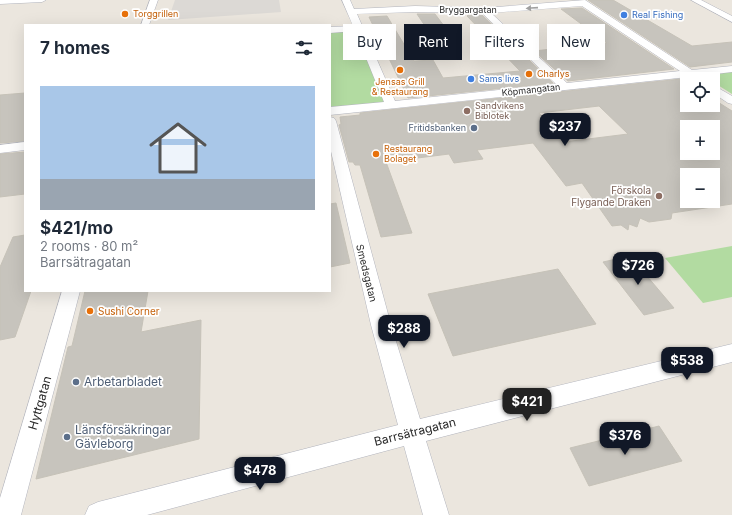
<!DOCTYPE html>
<html lang="en">
<head>
<meta charset="utf-8">
<style>
  :root { --surface:#fff; --page:#f6f6f7; --text:#1f2937; --muted:#747a83; --accent:#111827 }
  body { margin:0; font-family:Inter,sans-serif; background:var(--page); color:var(--text); height:100vh; display:flex; flex-direction:column; font-size:15px; white-space:nowrap }
  * { box-sizing:border-box; margin:0 }
  p { font-size:13px; color:var(--muted) }
  .icon { flex:none; width:22px; height:22px; fill:none; stroke:currentColor; stroke-width:2; stroke-linecap:round; stroke-linejoin:round }
  .map { position:relative; flex:1; overflow:hidden }
  .details { position:absolute; left:24px; top:24px; width:307px; height:268px; display:flex; flex-direction:column; background:var(--surface); border-radius:0px; box-shadow:0 4px 16px #0002 }
  .details>* { flex:none }
  .hud { position:absolute; left:343px; top:24px; width:329px; height:36px; display:flex; gap:8px }
  .controls { position:absolute; left:680px; top:72px; display:grid; gap:8px }
  .controls a { display:grid; place-items:center; width:40px; height:40px; border-radius:0px; background:var(--surface); box-shadow:0 4px 16px #0002; font-size:20px }
  .price { position:absolute; translate:-50% -34px; padding:0 9px; border-radius:8px; background:var(--accent); color:#fff; font-size:13px; line-height:26px; filter:drop-shadow(0 1px 2px #0008) }
  .price::after { content:''; position:absolute; left:50%; top:24px; width:12px; height:9px; margin-left:-6px; background:inherit; clip-path:polygon(0 0,100% 0,50% 100%) }
  .price.current { background:#222; color:#fff }
  ul { padding:0; list-style:none }
  li { display:grid; align-content:center; gap:8px; height:212px; padding:0 16px }
  li span { display:grid; place-items:center; height:124px; border-radius:0px; color:#555 }
  li>.icon { margin-inline-start:auto }
  span .icon { width:72px; height:72px; fill:#fffc; stroke-width:1 }
  li b { font-size:17px }
  h2 { display:flex; justify-content:space-between; align-items:center; height:48px; padding:0 16px; font-size:17px }
  .pill { padding:0 14px; border-radius:0px; background:var(--surface); box-shadow:0 4px 16px #0002; font-size:14px; line-height:36px }
  .pill.current { background:var(--accent); color:#fff }
  .map>svg:first-child { display:block }
</style>
</head>
<body>
<div class="map">
<svg width="732" height="515" viewBox="0 0 732 515">
  <rect width="100%" height="100%" fill="#ebe6de"/>
  <g fill="#b2dba1">
    <path d="M359,28L391,104L330,111V30Z"/>
    <path d="M732,69V94L713,82V79H707L703,72Z"/>
    <path d="M732,246V297L703,303L665,258Z"/>
  </g>
  <path fill="#dcd9d5" d="M175,0H279L281,12L168,20Z"/>
  <g fill="#c7c4bd" stroke="#c6c2b8" fill-rule="evenodd">
    <path d="M588,0H613L692,46L732,42V62L690,67Z"/>
    <path d="M582,8L674,69L568,81L534,51L607,43L561,9Z"/>
    <path d="M417,14H435L459,46L440,48Z"/>
    <path d="M469,14H481L553,83L408,98L369,17L387,16L414,61L433,60L443,78L520,71L467,16Z"/>
    <path d="M681,79L687,83V105H713V99L732,111V204L672,213L671,219L649,222L640,218L637,227L629,224L628,230L621,225L612,226L582,183L566,186L533,143L477,150L483,159L454,163L449,154L386,162L412,233L381,237L360,165H355L353,162H349L339,125L341,124L340,117L360,115V113ZM599,106L628,134L564,142L539,113ZM687,127H713V153H687ZM687,175H713V201H687Z"/>
    <path d="M25,93V141L0,143V95Z"/>
    <path d="M25,152V194L0,197V154Z"/>
    <path d="M336,203L350,263L330,267V204Z"/>
    <path d="M25,235V291H31L15,337L0,340V267L13,237Z"/>
    <path d="M630,256L674,308L644,315L603,262Z"/>
    <path d="M558,269L596,324L453,356L428,294Z"/>
    <path d="M85,291H148L141,332L201,320L199,439L36,479L68,347L72,346Z"/>
    <path d="M659,426L682,461L589,486L570,448Z"/>
  </g>
  <g fill="none" stroke-linecap="round" stroke-linejoin="round">
    <g stroke="#b2b4bd" stroke-width="1">
      <g id="minor">
        <path d="M0,0H46L42,2L0,4Z"/>
        <path d="M150,0H158L149,25H141Z"/>
        <path d="M342,0H350L354,9L415,6L484,8L585,0L692,70L732,66V72L699,76L698,78L693,79L688,77L330,115V107L384,102L355,31L330,33V27L353,26ZM582,6L680,71L567,83L491,13ZM415,12L482,13L556,84L395,101L357,14Z"/>
        <path d="M691,0H701L732,16V22Z"/>
        <path d="M713,85L732,96V104L728,103L713,93Z"/>
        <path d="M330,117L334,118L336,121L391,325L420,419L732,344V362L426,441L449,515H423L404,446L147,515H85L89,506L98,502L398,425L371,325L330,147Z"/>
        <path d="M25,142V150L0,153V145Z"/>
        <path d="M62,291H80L21,515H0V498Z"/>
      </g>
    </g>
    <use href="#minor" fill="#fff" fill-rule="evenodd"/>
  </g>
  <defs><path id="oneway-solid" d="M-6-.8H1V-3.2L6.5 0L1 3.2V.8H-6Z"/></defs>
  <use fill="#a0a0a0" href="#oneway-solid" transform="translate(532 8) rotate(176)"/>
  <g fill="#e8710a" stroke="#fff" stroke-width="1.5">
    <circle cx="125" cy="14" r="4"/>
    <circle cx="400" cy="70" r="4"/>
    <circle cx="529" cy="74" r="4"/>
    <circle cx="376" cy="154" r="4"/>
    <circle cx="90" cy="311" r="4"/>
  </g>
  <g fill="#3f7fe0" stroke="#fff" stroke-width="1.5">
    <circle cx="624" cy="15" r="4"/>
    <circle cx="471" cy="79" r="4"/>
  </g>
  <g fill="#8d6e63" stroke="#fff" stroke-width="1.5">
    <circle cx="467" cy="111" r="4"/>
    <circle cx="659" cy="196" r="4"/>
  </g>
  <g fill="#5c6f8a" stroke="#fff" stroke-width="1.5">
    <circle cx="474" cy="128" r="4"/>
    <circle cx="76" cy="382" r="4"/>
    <circle cx="67" cy="437" r="4"/>
  </g>
  <g text-anchor="middle" stroke-width="3.5" stroke-linejoin="round" paint-order="stroke">
    <g font-size="9" fill="#2b2b2b" stroke="#fff">
      <text x="468" y="13">Bryggargatan</text>
      <text transform="translate(531 90) rotate(-6)" y="3">Köpmangatan</text>
    </g>
    <g font-size="9" fill="#c56008" stroke="#fff" text-anchor="start">
      <text x="133" y="17">Torggrillen</text>
      <text x="537" y="77">Charlys</text>
      <text x="400" y="85" text-anchor="middle">Jensas Grill<tspan x="400" dy="10">&amp; Restaurang</tspan></text>
      <text x="384" y="152">Restaurang<tspan x="384" dy="10">Bolaget</tspan></text>
    </g>
    <g font-size="9" fill="#366cbe" stroke="#fff" text-anchor="start">
      <text x="632" y="18">Real Fishing</text>
      <text x="479" y="82">Sams livs</text>
    </g>
    <g font-size="9" fill="#785e54" stroke="#fff" text-anchor="start">
      <text x="475" y="109">Sandvikens<tspan x="475" dy="10">Biblotek</tspan></text>
    </g>
    <g font-size="9" fill="#4e5e75" stroke="#fff" text-anchor="end">
      <text x="466" y="131">Fritidsbanken</text>
    </g>
    <g font-size="10" fill="#785e54" stroke="#fff" text-anchor="end">
      <text x="651" y="194">Förskola<tspan x="651" dy="12">Flygande Draken</tspan></text>
    </g>
    <g font-size="10" fill="#2b2b2b" stroke="#fff">
      <text transform="translate(367 273) rotate(76)" y="4">Smedsgatan</text>
    </g>
    <g font-size="10" fill="#c56008" stroke="#fff" text-anchor="start">
      <text x="98" y="315">Sushi Corner</text>
    </g>
    <g font-size="12" fill="#4e5e75" stroke="#fff" text-anchor="start">
      <text x="84" y="386">Arbetarbladet</text>
      <text x="75" y="434">Länsförsäkringar<tspan x="75" dy="14">Gävleborg</tspan></text>
    </g>
    <g font-size="12" fill="#2b2b2b" stroke="#fff">
      <text transform="translate(40 403) rotate(-74)" y="4">Hyttgatan</text>
      <text transform="translate(415 432) rotate(-14)" y="4">Barrsätragatan</text>
    </g>
  </g>
</svg>
<div class="controls">
<a><svg class="icon" aria-label="locate" viewBox="0 0 24 24"><circle cx="12" cy="12" r="6"/><path d="M12 2v4M12 18v4M2 12h4M18 12h4"/></svg></a>
<a>+</a>
<a>−</a>
</div>
<b class="price" style="left:565px;top:147px">$237</b>
<b class="price" style="left:638px;top:286px">$726</b>
<b class="price" style="left:404px;top:349px">$288</b>
<b class="price" style="left:687px;top:381px">$538</b>
<b class="price current" style="left:527px;top:422px">$421</b>
<b class="price" style="left:625px;top:456px">$376</b>
<b class="price" style="left:260px;top:491px">$478</b>
<div class="hud">
<a class="pill">Buy</a>
<a class="pill current">Rent</a>
<a class="pill">Filters</a>
<a class="pill">New</a>
</div>
<section class="details">
<h2>7 homes<svg class="icon" aria-label="filters" viewBox="0 0 24 24"><path d="M4 7h16M4 17h16"/><circle cx="9" cy="7" r="2"/><circle cx="15" cy="17" r="2"/></svg></h2>
<ul>
<li><span style="background:linear-gradient(#a9c7e8 75%,#9aa5b1 0)"><svg class="icon" aria-label="home" viewBox="0 0 24 24"><path d="M3 11l9-7 9 7M6 9v11h12V9"/></svg></span><div><b>$421/mo</b><p>2 rooms · 80 m²</p><p>Barrsätragatan</p></div></li>
</ul>
</section>
</div>
</body>
</html>
